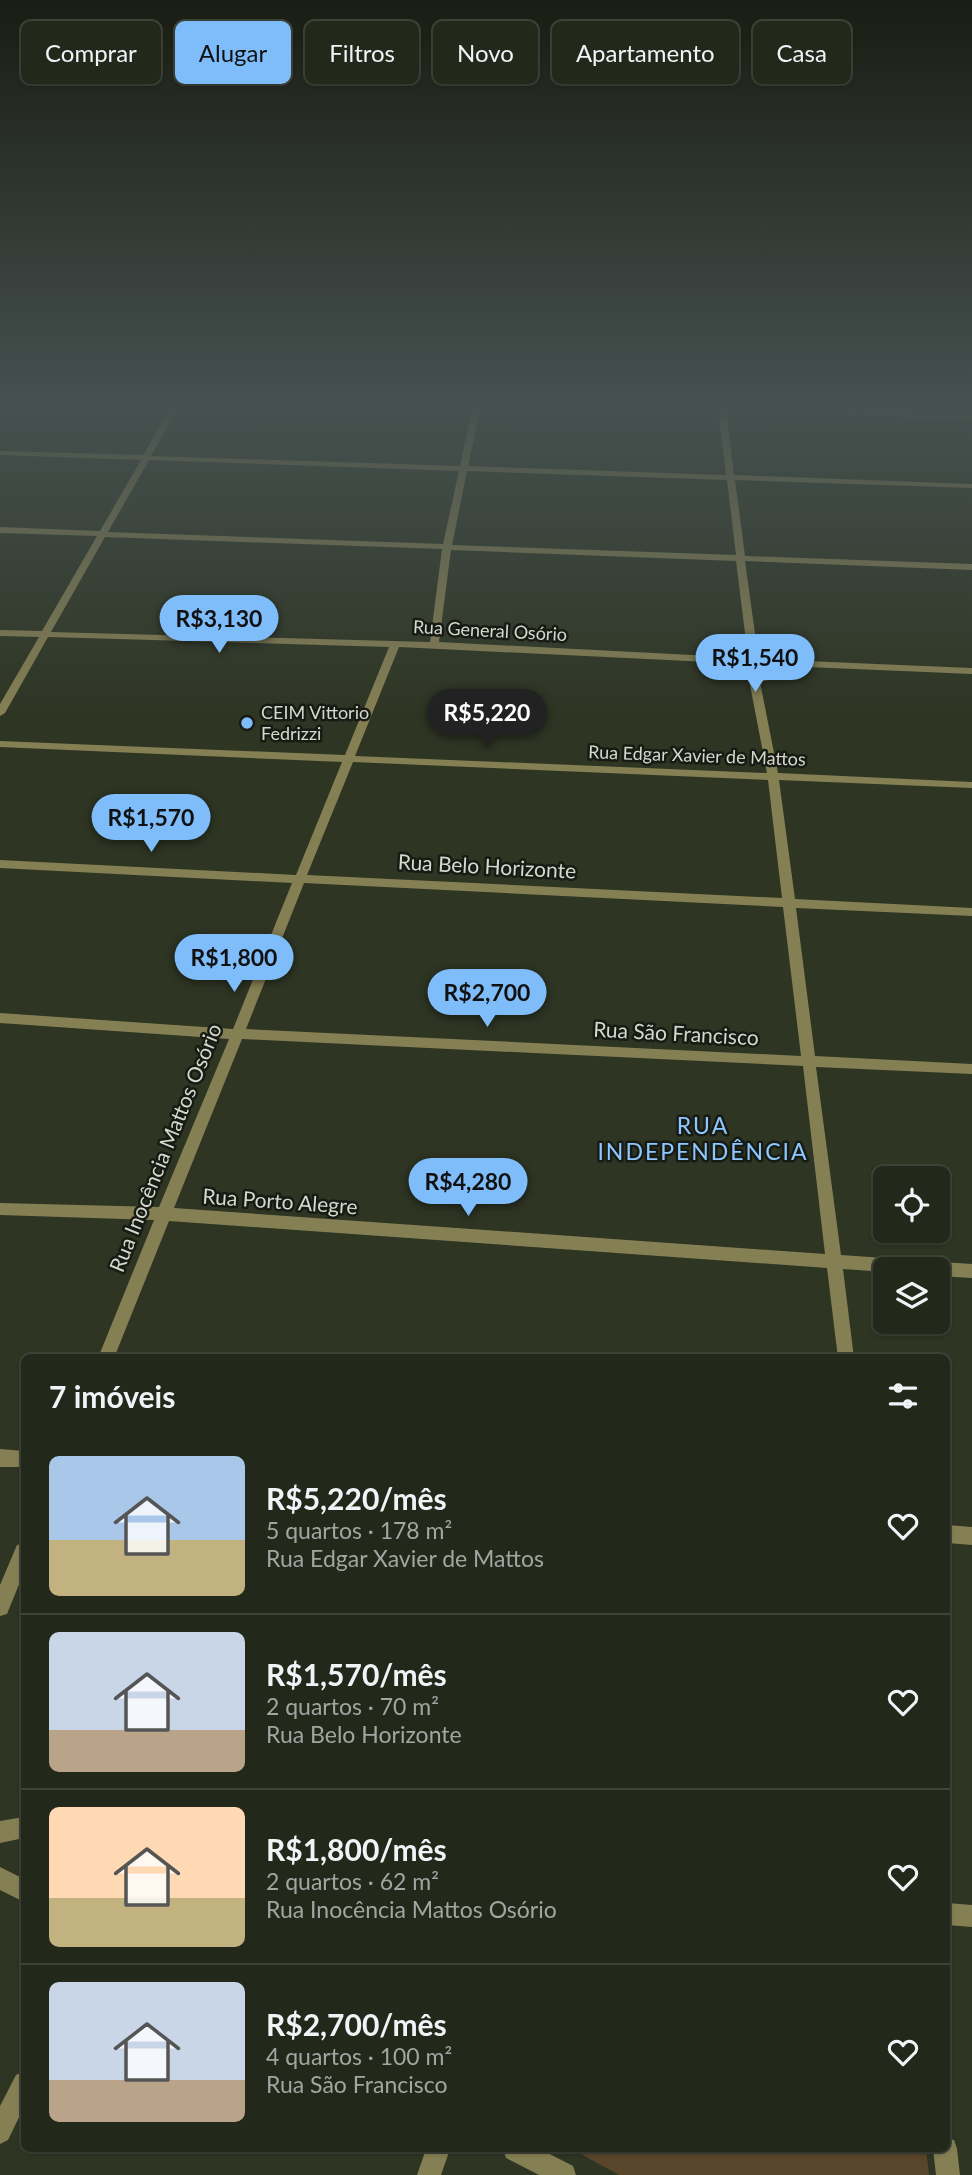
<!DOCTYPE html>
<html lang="pt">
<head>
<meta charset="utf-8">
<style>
  :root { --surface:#22281a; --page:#2e3427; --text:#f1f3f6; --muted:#a2a6a2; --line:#3f4439; --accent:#7fbdfa }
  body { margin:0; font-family:Lato,sans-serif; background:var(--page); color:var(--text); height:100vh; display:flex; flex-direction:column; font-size:26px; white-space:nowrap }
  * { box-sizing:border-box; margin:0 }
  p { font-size:23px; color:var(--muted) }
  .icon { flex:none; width:38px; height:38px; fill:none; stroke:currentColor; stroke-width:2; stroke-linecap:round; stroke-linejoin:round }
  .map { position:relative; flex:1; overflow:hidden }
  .sheet { position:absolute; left:21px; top:1354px; width:929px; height:798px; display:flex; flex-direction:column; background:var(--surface); border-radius:10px; box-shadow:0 2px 5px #0004,0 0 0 2px var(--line) }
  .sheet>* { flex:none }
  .banner { position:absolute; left:21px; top:21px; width:931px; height:63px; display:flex; gap:14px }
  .fabs { position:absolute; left:873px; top:1166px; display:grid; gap:14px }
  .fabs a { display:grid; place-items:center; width:77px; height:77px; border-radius:10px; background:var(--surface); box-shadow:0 2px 5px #0004,0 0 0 2px var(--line); font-size:35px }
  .price { position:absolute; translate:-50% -60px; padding:0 16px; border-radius:24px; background:var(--accent); color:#111; font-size:23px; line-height:46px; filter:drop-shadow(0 2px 4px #0008) }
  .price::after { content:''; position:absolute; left:50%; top:42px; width:21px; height:16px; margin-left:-10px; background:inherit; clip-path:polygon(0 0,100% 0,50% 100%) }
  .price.active { background:#222; color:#fff }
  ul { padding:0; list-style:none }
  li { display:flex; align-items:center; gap:21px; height:175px; padding:0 28px }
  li+li { border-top:2px solid var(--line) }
  li span { display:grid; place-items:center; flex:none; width:196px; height:140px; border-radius:10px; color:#555 }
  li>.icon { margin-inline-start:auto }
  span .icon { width:84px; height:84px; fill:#fffc; stroke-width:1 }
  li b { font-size:30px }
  h2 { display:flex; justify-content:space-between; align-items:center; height:84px; padding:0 28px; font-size:30px }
  .tag { padding:0 24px; border-radius:10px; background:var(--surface); box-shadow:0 2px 5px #0004,0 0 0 2px var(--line); font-size:24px; line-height:63px }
  .tag.active { background:var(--accent); color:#111 }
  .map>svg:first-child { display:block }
</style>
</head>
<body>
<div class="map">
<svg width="972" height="2175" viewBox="0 0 972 2175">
  <rect width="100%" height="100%" fill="#2e3523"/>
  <path fill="#59462a" d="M572,2149H926L929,2175H619Z"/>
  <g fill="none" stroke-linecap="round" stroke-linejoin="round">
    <g fill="#857f54" fill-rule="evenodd">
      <path d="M170,409H178L151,456L460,466L472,409H480L468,466L726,475L718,409H726L734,475L972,484V488L735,480L745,556L972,564V570L745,561L757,648L772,653L782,660L972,668V674L784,666L785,670L773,679L760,682L778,773L972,782V788L779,780L795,899L972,908V916L796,908L815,1056L972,1064V1074L816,1067L841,1255L972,1264V1278L938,1276V1269H886V1272L843,1269L854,1358H838L827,1268L169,1221L114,1358H98L154,1220L0,1215V1203L159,1207L229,1039L0,1023V1013L233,1029L292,883L0,868V860L296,875L342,762L0,747V741L345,755L389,647L48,637L5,713L0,716V704L39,637L0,636V630L42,631L97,536L0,533V527L100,531L141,460L0,455V451L143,455ZM149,460L459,471L443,544L108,532ZM467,471L727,480L736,555L452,545ZM105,537L442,549L430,642L51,632ZM451,550L736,561L747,649L731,657L439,642ZM399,647L729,663L732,673L749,680L767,773L355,756ZM756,654L771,660L775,669C764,678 753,676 741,669L738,661L747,655ZM353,762L768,780L782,898L307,875ZM304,883L783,907L801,1056L246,1029ZM242,1039L803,1066L825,1254L174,1208Z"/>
      <path d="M728,409L972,415V419L732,411Z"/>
      <path d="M0,1449L24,1451V1467H0Z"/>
      <path d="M947,1525L972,1527V1545L947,1543Z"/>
      <path d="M24,1543V1572L7,1614L0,1616V1585L17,1545Z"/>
      <path d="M24,1817V1838L0,1843V1821Z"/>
      <path d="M0,1867L24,1879V1902L0,1890Z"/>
      <path d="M947,1903L972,1905V1927L947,1925Z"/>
      <path d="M24,2071V2107L8,2140L0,2144V2106L16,2075Z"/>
      <path d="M947,2138L954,2140L957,2149L960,2175H936L933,2149H947Z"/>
      <path d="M426,2149H450L441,2175H417Z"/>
      <path d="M503,2149H540L573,2166L576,2175H539L506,2158Z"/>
    </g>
  </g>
  <linearGradient id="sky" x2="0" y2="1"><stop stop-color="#191d13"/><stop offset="0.57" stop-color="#465150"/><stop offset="1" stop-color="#465150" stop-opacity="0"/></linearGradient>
  <rect width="972" height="713" fill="url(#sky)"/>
  <circle fill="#7fbdfa" stroke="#181b13" stroke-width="2.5" cx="247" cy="723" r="7"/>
  <g text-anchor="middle" stroke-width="5" stroke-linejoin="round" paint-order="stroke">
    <g font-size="18" fill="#d4d9cd" stroke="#181b13">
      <text transform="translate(490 631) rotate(3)" y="6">Rua General Osório</text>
      <text transform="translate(697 756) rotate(2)" y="6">Rua Edgar Xavier de Mattos</text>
    </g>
    <g font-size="18" fill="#d4d9cd" stroke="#181b13" text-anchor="start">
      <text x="261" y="719">CEIM Vittorio<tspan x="261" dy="21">Fedrizzi</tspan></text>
    </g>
    <g font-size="21" fill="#d4d9cd" stroke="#181b13">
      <text transform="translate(487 867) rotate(3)" y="7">Rua Belo Horizonte</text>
      <text transform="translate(676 1034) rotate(3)" y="7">Rua São Francisco</text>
      <text transform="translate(166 1148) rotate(-68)" y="7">Rua Inocência Mattos Osório</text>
      <text transform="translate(280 1202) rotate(4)" y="7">Rua Porto Alegre</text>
    </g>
    <g font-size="23" letter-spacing="2" fill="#8dc7ff" stroke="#181b13">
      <text x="703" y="1134">RUA<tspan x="703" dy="26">INDEPENDÊNCIA</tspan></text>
    </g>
  </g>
</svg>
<div class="fabs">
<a><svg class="icon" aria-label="locate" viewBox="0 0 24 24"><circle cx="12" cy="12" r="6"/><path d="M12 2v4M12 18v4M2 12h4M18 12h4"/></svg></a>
<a><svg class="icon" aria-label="layers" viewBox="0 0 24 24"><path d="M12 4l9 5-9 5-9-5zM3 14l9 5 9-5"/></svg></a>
</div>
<b class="price" style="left:219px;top:655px">R$3,130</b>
<b class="price" style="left:755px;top:694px">R$1,540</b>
<b class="price active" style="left:487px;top:749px">R$5,220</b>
<b class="price" style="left:151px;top:854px">R$1,570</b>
<b class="price" style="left:234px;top:994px">R$1,800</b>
<b class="price" style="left:487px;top:1029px">R$2,700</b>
<b class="price" style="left:468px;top:1218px">R$4,280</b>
<div class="banner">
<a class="tag">Comprar</a>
<a class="tag active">Alugar</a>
<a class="tag">Filtros</a>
<a class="tag">Novo</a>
<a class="tag">Apartamento</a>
<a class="tag">Casa</a>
</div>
<section class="sheet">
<h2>7 imóveis<svg class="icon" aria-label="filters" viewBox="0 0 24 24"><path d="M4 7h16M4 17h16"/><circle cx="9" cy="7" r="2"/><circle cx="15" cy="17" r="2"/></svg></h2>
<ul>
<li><span style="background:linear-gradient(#a9c7e8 60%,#c2b280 0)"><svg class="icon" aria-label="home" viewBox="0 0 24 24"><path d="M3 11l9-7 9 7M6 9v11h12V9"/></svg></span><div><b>R$5,220/mês</b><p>5 quartos · 178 m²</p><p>Rua Edgar Xavier de Mattos</p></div><svg class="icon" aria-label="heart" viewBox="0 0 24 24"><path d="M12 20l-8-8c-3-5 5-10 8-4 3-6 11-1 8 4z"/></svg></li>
<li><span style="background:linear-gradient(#c9d6e8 70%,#b9a48a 0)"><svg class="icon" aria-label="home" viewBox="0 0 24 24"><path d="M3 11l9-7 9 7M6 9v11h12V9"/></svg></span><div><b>R$1,570/mês</b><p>2 quartos · 70 m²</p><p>Rua Belo Horizonte</p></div><svg class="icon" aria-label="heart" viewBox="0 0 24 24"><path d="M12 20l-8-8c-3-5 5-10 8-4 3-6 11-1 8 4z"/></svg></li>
<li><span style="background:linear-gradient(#ffd9b3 65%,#c2b280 0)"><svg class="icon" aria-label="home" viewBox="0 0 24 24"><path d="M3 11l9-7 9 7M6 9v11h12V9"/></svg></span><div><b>R$1,800/mês</b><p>2 quartos · 62 m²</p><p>Rua Inocência Mattos Osório</p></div><svg class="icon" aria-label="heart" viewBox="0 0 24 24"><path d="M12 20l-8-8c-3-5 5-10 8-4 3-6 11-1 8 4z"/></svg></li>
<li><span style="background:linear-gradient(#c9d6e8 70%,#b9a48a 0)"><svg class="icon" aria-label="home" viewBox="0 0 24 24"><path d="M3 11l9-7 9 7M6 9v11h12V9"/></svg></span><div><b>R$2,700/mês</b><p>4 quartos · 100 m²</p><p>Rua São Francisco</p></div><svg class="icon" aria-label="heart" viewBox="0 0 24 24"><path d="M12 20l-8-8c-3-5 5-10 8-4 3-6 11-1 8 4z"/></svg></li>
</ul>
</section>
</div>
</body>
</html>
